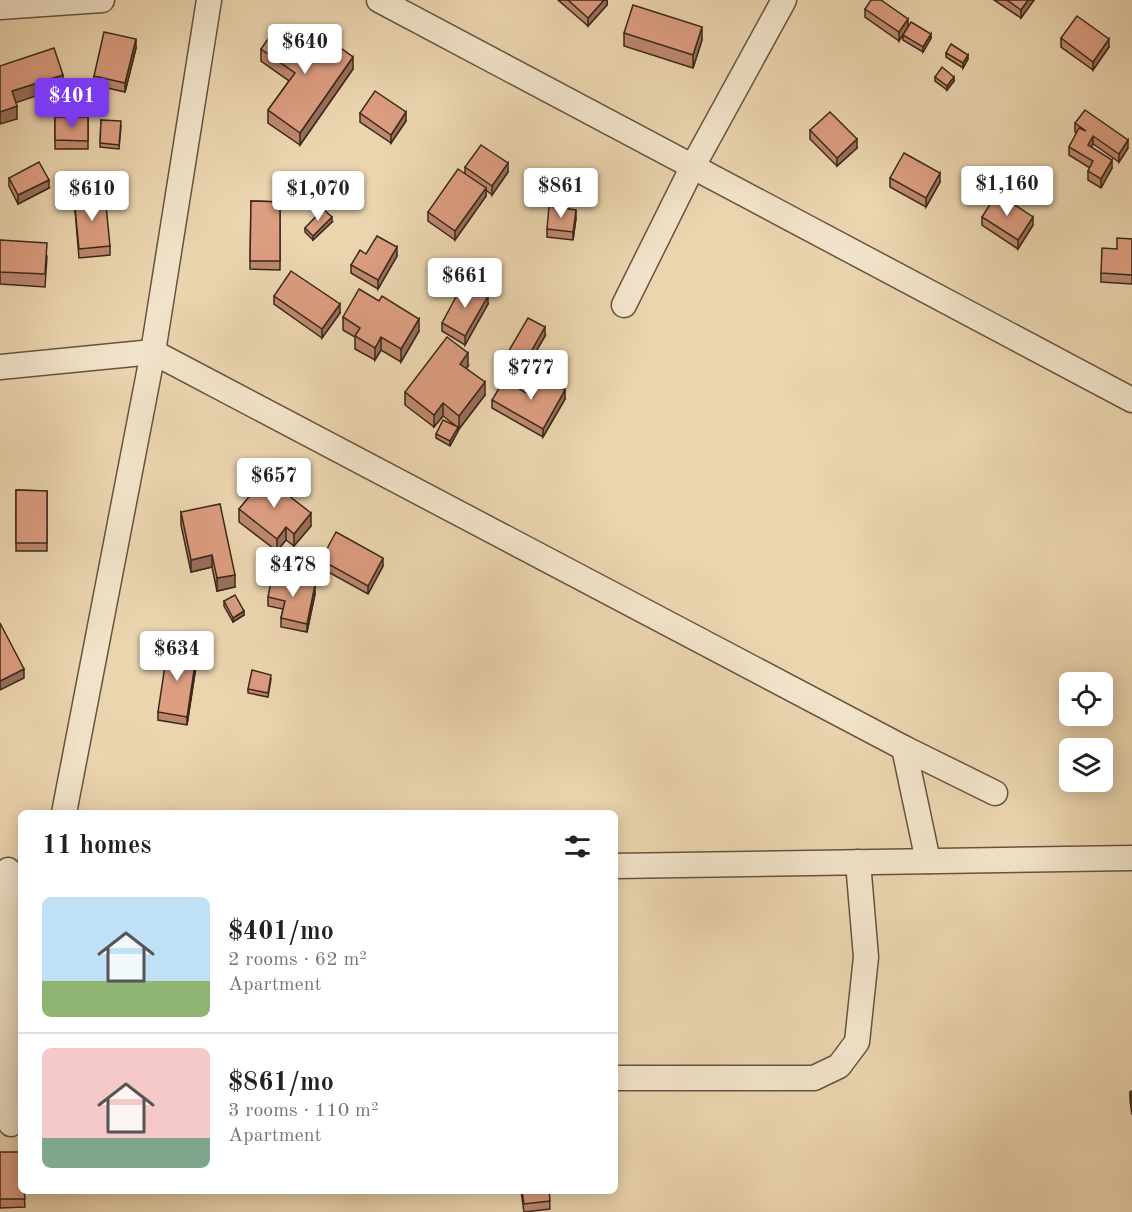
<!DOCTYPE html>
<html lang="en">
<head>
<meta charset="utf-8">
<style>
  :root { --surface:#fff; --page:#f6f6f6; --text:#202124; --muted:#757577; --line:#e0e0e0; --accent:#7c3aed }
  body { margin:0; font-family:"Old Standard TT",serif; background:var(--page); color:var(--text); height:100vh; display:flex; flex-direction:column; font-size:22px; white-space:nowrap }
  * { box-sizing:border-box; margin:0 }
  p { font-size:20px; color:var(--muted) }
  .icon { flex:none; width:33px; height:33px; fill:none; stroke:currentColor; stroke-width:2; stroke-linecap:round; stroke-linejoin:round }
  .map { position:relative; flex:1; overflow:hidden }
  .drawer { position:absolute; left:18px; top:810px; width:600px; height:384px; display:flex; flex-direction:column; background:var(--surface); border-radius:9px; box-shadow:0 3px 15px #0003 }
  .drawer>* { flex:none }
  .buttons { position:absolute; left:1059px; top:672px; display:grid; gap:12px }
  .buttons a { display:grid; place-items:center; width:54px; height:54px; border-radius:9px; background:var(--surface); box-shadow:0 3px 15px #0003; font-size:30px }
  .price { position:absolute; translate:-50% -51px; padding:0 14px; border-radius:6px; background:#fff; color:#222; font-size:20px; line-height:39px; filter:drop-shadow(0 2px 3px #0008) }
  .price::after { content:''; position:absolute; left:50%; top:36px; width:18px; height:14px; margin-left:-9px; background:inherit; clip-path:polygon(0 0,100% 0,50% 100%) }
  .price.current { background:var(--accent); color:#fff }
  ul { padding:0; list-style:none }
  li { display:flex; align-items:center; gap:18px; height:150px; padding:0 24px }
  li+li { border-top:2px solid var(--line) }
  li span { display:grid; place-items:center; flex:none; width:168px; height:120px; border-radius:9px; color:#555 }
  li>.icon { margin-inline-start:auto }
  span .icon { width:72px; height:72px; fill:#fffc; stroke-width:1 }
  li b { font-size:26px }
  h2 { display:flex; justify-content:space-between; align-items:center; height:72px; padding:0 24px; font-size:26px }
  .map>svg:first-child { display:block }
</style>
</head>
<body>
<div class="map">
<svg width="1132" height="1212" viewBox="0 0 1132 1212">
  <rect width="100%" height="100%" fill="#ebd5af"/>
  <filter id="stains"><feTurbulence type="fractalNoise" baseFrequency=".00333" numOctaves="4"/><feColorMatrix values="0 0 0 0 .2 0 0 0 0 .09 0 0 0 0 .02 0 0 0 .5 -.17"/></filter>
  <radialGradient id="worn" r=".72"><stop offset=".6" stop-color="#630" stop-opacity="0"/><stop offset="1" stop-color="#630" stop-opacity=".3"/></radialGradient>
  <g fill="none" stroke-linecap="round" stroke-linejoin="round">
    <g stroke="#665440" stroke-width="27">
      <g id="minor">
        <path d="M379,0L1132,400"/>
        <path d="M0,7L102,0"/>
        <path d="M624,305L693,166L784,0"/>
        <path d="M0,367L153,352L904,748L995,793"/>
        <path d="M904,748L928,861"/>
        <path d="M64,813L153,352L209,0"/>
        <path d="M615,866L1132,858"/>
        <path d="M8,870L11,1124"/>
        <path d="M615,1078H814L839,1066L857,1042L866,957L858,862"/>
      </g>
    </g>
    <use href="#minor" stroke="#f2e4cb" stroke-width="24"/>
  </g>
  <g fill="#bd876e" stroke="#3a291b" stroke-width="1.5">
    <path d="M558,0H607V5L588,26Z"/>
    <path d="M994,0H1034L1021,18Z"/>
    <path d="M865,9L908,26L931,38L923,52L903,40V35L899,41L865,17Z"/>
    <path d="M624,33L702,40L693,68L624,46Z"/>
    <path d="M1061,38L1109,47L1093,70L1061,47Z"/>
    <path d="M136,48L125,92L94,85V76Z"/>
    <path d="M261,49H309L353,69L300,145L268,123V110L289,81L261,61Z"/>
    <path d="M946,53L968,59L963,68L946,57Z"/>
    <path d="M935,77L954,81L947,90L935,81Z"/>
    <path d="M360,113L406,121L391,143L360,122Z"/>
    <rect x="55" y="117" width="33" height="32"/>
    <path d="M101,120L121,126L119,149L100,147Z"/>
    <path d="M1075,123L1128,148L1119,162L1093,144L1091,147L1112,168L1101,188L1088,180V171L1090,168L1069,155V147L1077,133L1075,132Z"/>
    <path d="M810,130L857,148L837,166L810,139Z"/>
    <path d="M465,167L508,172L492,195L486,190V196L455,240L428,221V212L465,173Z"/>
    <path d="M9,178L49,188L18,204L9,186Z"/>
    <path d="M890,178L940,182L926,207L890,187Z"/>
    <path d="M74,198L110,246V255L79,258Z"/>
    <path d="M251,201L280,202V270L250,269Z"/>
    <path d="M982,217L1033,225L1018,249L982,225Z"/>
    <path d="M576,218L573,240L547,237V229Z"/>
    <path d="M332,222L313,240L305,232V228Z"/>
    <path d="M1132,239V284L1101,282V273L1117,249Z"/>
    <path d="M0,240L47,256L45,287L0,284Z"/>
    <path d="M366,254L397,256L378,289L351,273V265Z"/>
    <path d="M274,296L340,313L322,338L274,304Z"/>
    <path d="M488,304L465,345L442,331V323Z"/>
    <path d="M343,317L419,331L401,362L381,350L375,360L355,349V337L343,330Z"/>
    <path d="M545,336L521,377L504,367V359Z"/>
    <path d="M468,366L466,369L485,395L459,429L458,427V431L450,446L436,438V434L457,427L443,416L434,427L405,405V392Z"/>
    <path d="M533,397L565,399L543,437L492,408V400Z"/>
    <path d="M16,490L47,491V551H16Z"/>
    <path d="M239,509L311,526L294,546L286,540L277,551L239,522Z"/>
    <path d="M181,512L235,587L217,591L212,567L191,572L181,525Z"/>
    <path d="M321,560L383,566L368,594L321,568Z"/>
    <path d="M315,594L307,632L281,627V618L283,609L268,606V597Z"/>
    <path d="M224,601L244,615L233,622L224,606Z"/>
    <path d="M197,660L187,725L158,720V712Z"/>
    <path d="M271,679L268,697L248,693V689Z"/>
    <path d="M1132,1091V1115L1130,1100V1092Z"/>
    <path d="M0,1152L24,1191L25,1207L0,1208Z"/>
    <path d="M521,1191H549L550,1209L524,1212Z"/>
  </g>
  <g fill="#9a6e5a" stroke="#3a291b" stroke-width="1.5">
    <path d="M604,0H607V5L588,26V18Z"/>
    <path d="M1028,0H1034L1021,18V10Z"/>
    <path d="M908,19V27L899,41V32Z"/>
    <path d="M702,27V40L693,68V55Z"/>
    <path d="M931,34V38L923,52V47Z"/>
    <path d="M136,39V48L125,92V83Z"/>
    <path d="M1109,39V47L1093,70V62Z"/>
    <path d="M968,55V59L963,68V63Z"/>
    <path d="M353,57V69L300,145V133Z"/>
    <path d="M63,75V87L12,104V91Z"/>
    <path d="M954,77V81L947,90V86Z"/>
    <path d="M17,106V119L0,124V112Z"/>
    <path d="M406,112V121L391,143V135Z"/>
    <path d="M1093,136V144L1088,154V145Z"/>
    <path d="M857,139V148L837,166V158Z"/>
    <path d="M1128,140V148L1119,162V154Z"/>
    <path d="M1112,160V168L1101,188V179Z"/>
    <path d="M508,163V172L492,195V186Z"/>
    <path d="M940,173V182L926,207V198Z"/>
    <path d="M49,180V188L18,204V195Z"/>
    <path d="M486,188V196L455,240V231Z"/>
    <path d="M576,210V218L573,240V232Z"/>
    <path d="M332,217V222L313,240V236Z"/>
    <path d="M1033,217V225L1018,249V240Z"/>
    <path d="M397,247V256L378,289V280Z"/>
    <path d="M488,296V304L465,345V336Z"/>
    <path d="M340,304V313L322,338V329Z"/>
    <path d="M419,319V331L401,362V349Z"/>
    <path d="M545,327V336L521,377V369Z"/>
    <path d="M381,337V350L375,360V348Z"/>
    <path d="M468,353V366L460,376V364Z"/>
    <path d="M485,382V395L459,429V416Z"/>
    <path d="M565,390V399L543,437V429Z"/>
    <path d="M443,403V416L434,427V415Z"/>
    <path d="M458,427V431L450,446V441Z"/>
    <path d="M311,513V526L294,546V534Z"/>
    <path d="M286,527V540L277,551V539Z"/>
    <path d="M212,555V567L191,572V560Z"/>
    <path d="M383,558V566L368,594V586Z"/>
    <path d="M235,575V587L217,591V578Z"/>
    <path d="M315,585V594L307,632V624Z"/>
    <path d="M244,611V615L233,622V618Z"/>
    <path d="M197,651V660L187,725V717Z"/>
    <path d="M24,669V678L0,690V681Z"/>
  </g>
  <g fill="#dc9d80" stroke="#3a291b" stroke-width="1.5">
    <path d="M568,0H604L588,18Z"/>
    <path d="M871,0H881L908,19L899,32L865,9Z"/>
    <path d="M1007,0H1028L1021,10Z"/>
    <path d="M633,5L702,27L693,55L624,33Z"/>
    <path d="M1077,16L1109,39L1093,62L1061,38Z"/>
    <path d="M911,22L931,34L923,47L903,35Z"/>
    <path d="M277,26L309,49L320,33L353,57L300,133L268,110L295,73L261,49Z"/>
    <path d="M104,32L136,39L125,83L94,76Z"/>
    <path d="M951,44L968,55L963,63L946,53Z"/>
    <path d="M54,48L63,75L12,91L17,106L0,112V66Z"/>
    <path d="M942,67L954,77L947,86L935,77Z"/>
    <path d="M375,91L406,112L391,135L360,113Z"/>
    <path d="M1085,110L1128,140L1119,154L1093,136L1088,145L1112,160L1101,179L1088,171L1093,161L1069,147L1079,128L1086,131L1075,123Z"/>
    <path d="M830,112L857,139L837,158L810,130Z"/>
    <path d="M55,117H88V141L55,140Z"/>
    <path d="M101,120L121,121L119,145L100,143Z"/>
    <path d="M481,145L508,163L492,186L465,167Z"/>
    <path d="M904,153L940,173L926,198L890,178Z"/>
    <path d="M39,162L49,180L18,195L9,178Z"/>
    <path d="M458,169L486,188L455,231L428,212Z"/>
    <path d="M997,193L1033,217L1018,240L982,217Z"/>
    <path d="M105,195L110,246L79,249L74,198Z"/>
    <path d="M251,201L280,202V261H250Z"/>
    <path d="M549,206L576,210L573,232L547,229Z"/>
    <path d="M323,209L332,217L313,236L305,228Z"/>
    <path d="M377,236L397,247L378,280L351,265L360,250L366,254Z"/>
    <path d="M1117,238L1132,239V275L1101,273L1102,248L1117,249Z"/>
    <path d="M0,240L47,243L45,274L0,272Z"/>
    <path d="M291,271L340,304L322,329L274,296Z"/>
    <path d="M464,282L488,296L465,336L442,323Z"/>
    <path d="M359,289L379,301L382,296L419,319L401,349L381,337L375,348L355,336L360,328L343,317Z"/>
    <path d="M528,318L545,327L521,369L504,359Z"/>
    <path d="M447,337L468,353L460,364L485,382L459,416L443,403L434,415L405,392Z"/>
    <path d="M544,378L565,390L543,429L492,400L504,380L533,397Z"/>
    <path d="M443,420L458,427L450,441L436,434Z"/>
    <path d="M265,477L311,513L294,534L286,527L277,539L239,509Z"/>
    <path d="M16,490L47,491V543H16Z"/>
    <path d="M220,504L235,575L217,578L212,555L191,560L181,512Z"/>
    <path d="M336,532L383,558L368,586L321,560Z"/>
    <path d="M272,576L315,585L307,624L281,618L285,601L268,597Z"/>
    <path d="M235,595L244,611L233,618L224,601Z"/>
    <path d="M0,623L24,669L0,681Z"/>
    <path d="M168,646L197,651L187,717L158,712Z"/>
    <path d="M252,670L271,675L268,693L248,689Z"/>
    <path d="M1132,1091V1106L1130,1092Z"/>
    <path d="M0,1152H21V1191H24L25,1199H0Z"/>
    <path d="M522,1191H549L550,1201L524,1204Z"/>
  </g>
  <rect width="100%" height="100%" filter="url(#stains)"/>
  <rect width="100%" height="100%" fill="url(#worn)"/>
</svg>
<div class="buttons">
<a><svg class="icon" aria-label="locate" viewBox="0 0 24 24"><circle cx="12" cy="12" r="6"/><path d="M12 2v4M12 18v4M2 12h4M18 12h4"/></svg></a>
<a><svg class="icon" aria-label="layers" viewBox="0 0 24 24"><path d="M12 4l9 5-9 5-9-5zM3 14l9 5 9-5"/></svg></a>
</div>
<b class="price" style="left:305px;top:75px">$640</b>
<b class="price current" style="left:72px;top:129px">$401</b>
<b class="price" style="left:1007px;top:217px">$1,160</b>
<b class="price" style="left:561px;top:219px">$861</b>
<b class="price" style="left:92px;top:222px">$610</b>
<b class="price" style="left:318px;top:222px">$1,070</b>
<b class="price" style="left:465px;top:309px">$661</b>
<b class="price" style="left:531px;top:401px">$777</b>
<b class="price" style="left:274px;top:509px">$657</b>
<b class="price" style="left:293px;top:598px">$478</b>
<b class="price" style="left:177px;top:682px">$634</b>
<section class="drawer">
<h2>11 homes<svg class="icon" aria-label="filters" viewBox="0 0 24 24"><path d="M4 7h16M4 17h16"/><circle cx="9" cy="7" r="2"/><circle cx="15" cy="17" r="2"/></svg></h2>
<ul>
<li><span style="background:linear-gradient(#bfe0f5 70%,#8fb573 0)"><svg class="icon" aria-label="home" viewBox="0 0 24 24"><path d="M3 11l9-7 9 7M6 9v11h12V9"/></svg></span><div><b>$401/mo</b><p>2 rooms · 62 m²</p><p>Apartment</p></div></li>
<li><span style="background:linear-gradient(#f6c9c9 75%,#7fa58c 0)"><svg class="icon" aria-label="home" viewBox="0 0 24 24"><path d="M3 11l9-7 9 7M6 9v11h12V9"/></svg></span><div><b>$861/mo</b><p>3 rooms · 110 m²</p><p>Apartment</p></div></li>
</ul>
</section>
</div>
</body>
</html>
